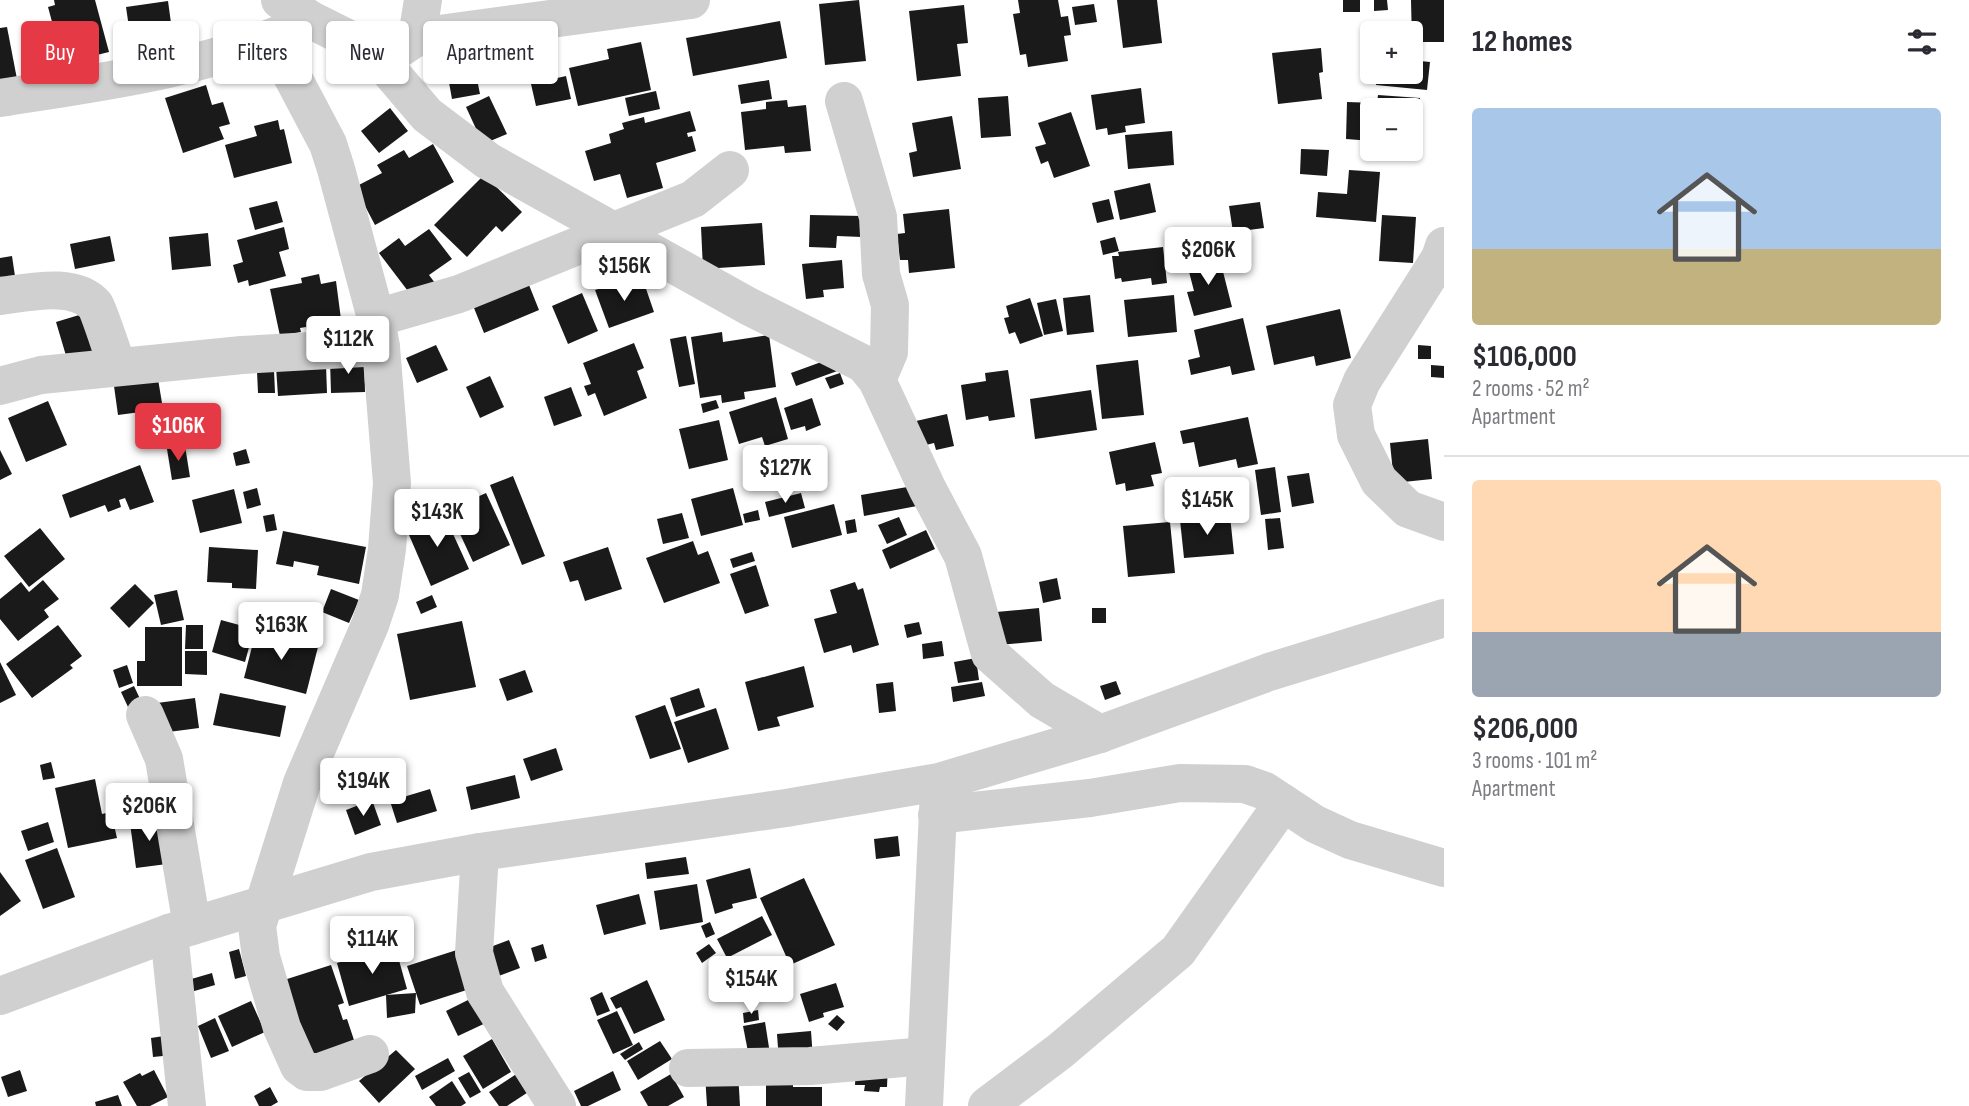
<!DOCTYPE html>
<html lang="en">
<head>
<meta charset="utf-8">
<style>
  :root { --surface:#fff; --page:#f7f7f7; --text:#2b2b33; --muted:#7c7c81; --line:#e1e1e2; --accent:#e63946 }
  body { margin:0; font-family:"Sofia Sans Condensed",sans-serif; background:var(--page); color:var(--text); height:100vh; display:flex; flex-direction:column; font-size:26px; white-space:nowrap }
  * { box-sizing:border-box; margin:0 }
  p { font-size:23px; color:var(--muted) }
  .icon { flex:none; width:38px; height:38px; fill:none; stroke:currentColor; stroke-width:2; stroke-linecap:round; stroke-linejoin:round }
  .map { position:relative; flex:1; overflow:hidden }
  .sheet { display:flex; flex-direction:column; background:var(--surface); width:525px }
  .sheet>* { flex:none }
  .top-card { position:absolute; left:21px; top:21px; width:665px; height:63px; display:flex; gap:14px }
  .fabs { position:absolute; left:1360px; top:21px; display:grid; gap:14px }
  .fabs a { display:grid; place-items:center; width:63px; height:63px; border-radius:7px; background:var(--surface); box-shadow:0 2px 5px #0004; font-size:35px }
  .price { position:absolute; translate:-50% -60px; padding:0 16px; border-radius:7px; background:#fff; color:#222; font-size:23px; line-height:46px; filter:drop-shadow(0 2px 4px #0008) }
  .price::after { content:''; position:absolute; left:50%; top:42px; width:21px; height:16px; margin-left:-10px; background:inherit; clip-path:polygon(0 0,100% 0,50% 100%) }
  .price.on { background:var(--accent); color:#fff }
  ul { padding:0; list-style:none }
  li { display:grid; align-content:center; gap:14px; height:371px; padding:0 28px }
  li+li { border-top:2px solid var(--line) }
  li span { display:grid; place-items:center; height:217px; border-radius:7px; color:#555 }
  li>.icon { margin-inline-start:auto }
  span .icon { width:126px; height:126px; fill:#fffc; stroke-width:1 }
  li b { font-size:30px }
  h2 { display:flex; justify-content:space-between; align-items:center; height:84px; padding:0 28px; font-size:30px }
  .pill { padding:0 24px; border-radius:7px; background:var(--surface); box-shadow:0 2px 5px #0004; font-size:24px; line-height:63px }
  .pill.on { background:var(--accent); color:#fff }
  main { display:flex; flex:1; min-height:0 }
  .map>svg:first-child { display:block }
</style>
</head>
<body>
<main>
<div class="map">
<svg width="1444" height="1106" viewBox="0 0 1444 1106">
  <rect width="100%" height="100%" fill="#fff"/>
  <g fill="#1a1a1a">
    <path d="M54,0H95L109,52L72,61L66,41L58,44L48,7L55,5Z"/>
    <path d="M859,0L866,61L825,65L819,4Z"/>
    <path d="M1018,0H1058L1061,17L1068,16L1071,35L1064,36L1068,61L1028,67L1026,54L1020,55L1013,14L1020,13Z"/>
    <path d="M1117,0H1157L1162,43L1123,48Z"/>
    <rect x="1343" y="0" width="17" height="12"/>
    <path d="M1374,0H1387L1388,10L1374,11Z"/>
    <path d="M1411,0H1444V42H1412Z"/>
    <path d="M168,1L171,23L178,22L183,54L134,62L126,7Z"/>
    <path d="M1094,4L1097,22L1075,25L1072,7Z"/>
    <path d="M964,5L968,43L957,44L961,76L917,81L909,11Z"/>
    <path d="M780,21L787,58L693,76L686,38Z"/>
    <path d="M7,27L17,79L0,82V28Z"/>
    <path d="M641,42L651,90L578,106L569,68L609,59L607,49Z"/>
    <path d="M1321,48L1323,72L1319,73L1322,99L1278,104L1272,53Z"/>
    <path d="M471,50L480,94L452,99L444,55Z"/>
    <path d="M1410,60L1430,62L1427,90L1376,85L1377,72H1410Z"/>
    <path d="M566,76L571,99L536,106L531,84Z"/>
    <path d="M769,80L772,99L741,104L738,85Z"/>
    <path d="M206,85L212,105L223,102L230,124L219,127L224,139L183,153L165,98Z"/>
    <path d="M1141,88L1145,123L1125,126L1126,132L1108,135L1107,128L1096,130L1091,95Z"/>
    <path d="M656,91L660,109L629,116L625,98Z"/>
    <path d="M1378,95L1420,98L1418,143H1410V110H1372V141L1346,139L1347,102L1377,103Z"/>
    <path d="M489,96L507,134L483,144L466,107Z"/>
    <path d="M1008,96L1011,136L981,138L978,98Z"/>
    <path d="M787,100L788,107L806,105L811,151L785,153L784,146L745,150L741,112L766,109V102Z"/>
    <path d="M390,108L408,131L379,153L361,131Z"/>
    <path d="M690,111L696,131L687,133L688,137L692,136L696,151L656,163L663,188L627,198L620,174L594,181L585,151L611,143L609,134L624,129L622,123L644,117L645,123Z"/>
    <path d="M1071,112L1090,166L1054,178L1048,161L1041,164L1035,147L1046,144L1038,123Z"/>
    <path d="M952,116L961,169L913,177L909,153L917,151L912,123Z"/>
    <path d="M278,120L280,130L284,129L292,163L234,178L225,145L257,136L254,126Z"/>
    <path d="M1172,131L1174,165L1128,169L1125,135Z"/>
    <path d="M433,144L454,182L375,225L355,187L382,173L377,165L404,150L409,158Z"/>
    <path d="M1301,149L1329,150L1327,176L1300,174Z"/>
    <path d="M1349,170L1380,172L1376,222L1316,217L1318,192L1347,194Z"/>
    <path d="M484,175L522,212L502,232L496,226L467,257L434,225Z"/>
    <path d="M1150,183L1156,212L1120,220L1114,191Z"/>
    <path d="M1109,199L1114,219L1097,223L1092,203Z"/>
    <path d="M277,201L283,222L255,230L249,208Z"/>
    <path d="M1260,202L1264,228L1233,232L1229,206Z"/>
    <path d="M949,209L955,268L909,273L908,260H900L897,234L905,233L903,214Z"/>
    <path d="M810,215L863,216L862,237L837,236L836,248L809,247Z"/>
    <path d="M1382,215L1416,217L1413,263L1379,261Z"/>
    <path d="M762,223L765,265L703,269L701,227Z"/>
    <path d="M284,227L289,249L279,252L286,276L249,286L248,280L238,283L233,265L243,262L237,240Z"/>
    <path d="M429,229L452,259L429,275L435,283L414,299L379,253L399,238L405,246Z"/>
    <path d="M208,233L211,266L172,270L169,237Z"/>
    <path d="M110,236L115,261L75,269L70,244Z"/>
    <path d="M1115,237L1119,251L1103,255L1100,241Z"/>
    <path d="M1163,247L1167,283L1152,285L1151,278L1122,282L1121,278L1115,279L1112,256H1119L1118,252Z"/>
    <path d="M12,256L16,283L0,285V258Z"/>
    <path d="M1219,256L1232,307L1194,316L1187,292L1194,291L1187,264Z"/>
    <path d="M842,260L844,288L823,290L824,297L806,299L802,264Z"/>
    <path d="M319,274L321,284L336,281L342,327L308,334L306,327L300,328L301,332L280,336L270,289L302,283L301,278Z"/>
    <path d="M527,280L539,310L484,333L472,303Z"/>
    <path d="M643,280L654,312L609,328L595,290L615,284L617,289Z"/>
    <path d="M582,293L598,331L568,344L552,306Z"/>
    <path d="M1090,295L1094,332L1067,335L1063,298Z"/>
    <path d="M1174,295L1177,332L1128,337L1124,300Z"/>
    <path d="M1030,298L1043,336L1020,344L1015,332L1009,334L1004,318L1009,317L1006,306Z"/>
    <path d="M1056,299L1063,331L1044,335L1037,303Z"/>
    <path d="M1340,309L1351,358L1316,366L1314,356L1274,365L1266,326Z"/>
    <path d="M89,312L100,350L67,359L56,322Z"/>
    <path d="M1243,318L1255,370L1232,375L1230,366L1191,375L1188,360L1200,357L1194,330Z"/>
    <path d="M722,332L723,342L769,335L776,387L744,392L745,399L722,403L721,395L700,398L691,337Z"/>
    <path d="M686,336L695,384L679,387L670,339Z"/>
    <path d="M634,343L644,368L637,371L647,398L604,416L595,393L588,396L584,386L591,384L583,363Z"/>
    <path d="M436,345L448,370L417,383L406,358Z"/>
    <path d="M1418,345L1431,346V359H1418Z"/>
    <path d="M835,357L840,370L796,386L791,373Z"/>
    <path d="M364,359L365,392L331,393L330,361Z"/>
    <path d="M1138,360L1144,415L1102,419L1096,365Z"/>
    <path d="M326,365L327,393L278,396L276,367Z"/>
    <path d="M1431,365L1444,366V378L1431,377Z"/>
    <path d="M274,370L275,393H258L257,371Z"/>
    <path d="M1008,370L1015,417L989,421L988,416L966,420L961,385L986,381L985,373Z"/>
    <path d="M840,373L844,384L830,389L825,378Z"/>
    <path d="M490,376L504,407L480,418L466,387Z"/>
    <path d="M158,379L163,409L118,415L114,386Z"/>
    <path d="M571,387L582,416L554,426L544,397Z"/>
    <path d="M1091,390L1097,430L1035,439L1030,399Z"/>
    <path d="M776,397L788,439L765,446L762,437L739,444L729,412Z"/>
    <path d="M812,398L821,425L806,431L805,426L791,430L784,408Z"/>
    <path d="M716,400L719,408L703,413L701,404Z"/>
    <path d="M48,401L67,445L26,462L8,418Z"/>
    <path d="M947,414L954,446L936,450L934,443L922,446L916,421Z"/>
    <path d="M1248,417L1258,464L1238,468L1236,459L1199,467L1194,442L1183,444L1180,431Z"/>
    <path d="M719,420L728,460L689,469L679,429Z"/>
    <path d="M1428,439L1432,479L1394,483L1390,443Z"/>
    <path d="M1155,442L1162,473L1151,475L1154,486L1126,491L1125,483L1116,485L1109,452Z"/>
    <path d="M185,446L190,477L172,480L167,449Z"/>
    <path d="M246,449L250,463L236,466L233,453Z"/>
    <path d="M0,450L12,474L0,480Z"/>
    <path d="M800,459L803,484L789,486L785,461Z"/>
    <path d="M140,465L154,502L130,510L125,498L119,500L121,507L108,512L105,505L70,518L62,495Z"/>
    <path d="M1275,467L1281,512L1261,515L1255,470Z"/>
    <path d="M1309,473L1314,503L1292,507L1287,476Z"/>
    <path d="M513,476L545,556L522,565L490,485Z"/>
    <path d="M913,486L917,506L864,516L861,495Z"/>
    <path d="M257,488L261,505L247,509L243,492Z"/>
    <path d="M733,488L743,525L701,536L691,499Z"/>
    <path d="M234,489L242,523L200,533L192,500Z"/>
    <path d="M486,493L510,545L473,562L449,510Z"/>
    <path d="M801,493L805,508L769,517L765,502Z"/>
    <path d="M834,504L842,535L792,548L784,517Z"/>
    <path d="M758,510L760,520L745,523L743,514Z"/>
    <path d="M443,512L469,569L431,586L406,528Z"/>
    <path d="M682,513L689,538L663,544L657,519Z"/>
    <path d="M274,514L277,530L266,532L263,516Z"/>
    <path d="M1230,516L1234,554L1184,558L1180,520Z"/>
    <path d="M899,517L907,535L887,544L878,525Z"/>
    <path d="M1280,518L1284,548L1268,550L1265,519Z"/>
    <path d="M855,519L857,532L847,534L845,521Z"/>
    <path d="M1170,522L1175,573L1128,577L1123,526Z"/>
    <path d="M40,528L65,559L29,587L4,556Z"/>
    <path d="M926,530L935,549L890,569L882,550Z"/>
    <path d="M283,531L366,547L359,584L317,575L319,566L294,561L293,567L276,564Z"/>
    <path d="M693,541L698,555L708,551L720,583L664,603L646,558Z"/>
    <path d="M209,547L258,550L256,589L232,588V583L207,582Z"/>
    <path d="M608,547L622,589L585,601L578,580L570,582L563,562Z"/>
    <path d="M752,552L755,561L733,568L730,559Z"/>
    <path d="M756,565L769,606L745,614L730,574Z"/>
    <path d="M1057,578L1061,599L1043,603L1039,582Z"/>
    <path d="M43,580L59,599L44,610L49,617L18,641L0,619V599L21,582L29,592Z"/>
    <path d="M855,582L858,590L863,588L879,645L853,653L851,645L824,653L814,619L837,613L830,590Z"/>
    <path d="M135,584L154,603L129,628L110,608Z"/>
    <path d="M331,589L359,600L349,623L322,612Z"/>
    <path d="M177,590L184,620L161,625L154,595Z"/>
    <path d="M432,595L437,607L421,614L416,602Z"/>
    <path d="M1039,608L1042,641L999,645L996,612Z"/>
    <rect x="1092" y="608" width="14" height="15"/>
    <path d="M221,620L254,629L245,662L212,652Z"/>
    <path d="M462,621L476,687L410,700L397,634Z"/>
    <path d="M919,622L922,634L907,638L904,625Z"/>
    <path d="M58,625L82,656L70,665L73,668L32,698L6,664Z"/>
    <path d="M186,625H203V649H185Z"/>
    <path d="M145,627H182V686H137V661H145Z"/>
    <path d="M256,631L318,647L306,694L244,678Z"/>
    <path d="M942,641L944,656L923,659L922,644Z"/>
    <path d="M185,651H207V675L185,674Z"/>
    <path d="M976,658L979,680L958,683L954,662Z"/>
    <path d="M0,662L16,695L0,703Z"/>
    <path d="M127,665L133,683L119,688L113,670Z"/>
    <path d="M804,666L814,707L777,717L780,726L758,731L745,682Z"/>
    <path d="M525,670L533,692L507,701L499,679Z"/>
    <path d="M1116,681L1121,694L1105,700L1100,686Z"/>
    <path d="M893,682L896,711L879,713L876,684Z"/>
    <path d="M982,682L985,696L953,702L951,687Z"/>
    <path d="M134,686L141,701L128,707L121,692Z"/>
    <path d="M699,688L705,707L676,717L670,698Z"/>
    <path d="M220,693L286,706L280,737L213,725Z"/>
    <path d="M195,698L199,728L161,733L157,703Z"/>
    <path d="M665,705L681,749L650,759L635,716Z"/>
    <path d="M716,708L729,749L688,763L674,722Z"/>
    <path d="M556,748L563,770L531,781L523,759Z"/>
    <path d="M51,762L55,778L43,780L40,765Z"/>
    <path d="M349,762L351,790L329,791L327,764Z"/>
    <path d="M515,775L520,798L471,810L466,787Z"/>
    <path d="M95,779L102,814L111,812L117,838L68,848L55,788Z"/>
    <path d="M430,789L437,811L397,823L390,801Z"/>
    <path d="M372,800L381,825L355,835L346,810Z"/>
    <path d="M162,819L167,864L136,868L130,823Z"/>
    <path d="M48,822L54,842L28,851L21,831Z"/>
    <path d="M898,836L900,856L876,859L874,839Z"/>
    <path d="M57,848L75,897L43,909L25,860Z"/>
    <path d="M686,857L689,874L647,879L645,863Z"/>
    <path d="M750,868L757,898L732,904L733,908L715,914L706,880Z"/>
    <path d="M0,872L21,901L0,916Z"/>
    <path d="M804,878L835,945L790,965L760,898Z"/>
    <path d="M697,884L703,922L660,930L654,891Z"/>
    <path d="M639,894L646,924L604,935L596,905Z"/>
    <path d="M762,916L772,935L727,958L717,939Z"/>
    <path d="M710,922L715,934L706,938L701,926Z"/>
    <path d="M509,940L520,968L496,977L485,949Z"/>
    <path d="M543,944L547,958L535,962L531,948Z"/>
    <path d="M709,944L716,953L702,963L696,953Z"/>
    <path d="M395,946L407,989L349,1006L337,963Z"/>
    <path d="M463,948L476,987L420,1005L407,966Z"/>
    <path d="M239,949L246,976L235,979L229,952Z"/>
    <path d="M331,965L344,1003L338,1005L343,1020L347,1019L355,1043L307,1059L284,980Z"/>
    <path d="M212,973L215,985L191,992L188,980Z"/>
    <path d="M734,976L738,988L727,991L723,979Z"/>
    <path d="M647,980L665,1020L634,1034L621,1007L616,1009L610,998Z"/>
    <path d="M836,983L844,1007L823,1013L824,1017L809,1022L800,994Z"/>
    <path d="M602,992L610,1011L597,1016L590,998Z"/>
    <path d="M416,993L415,1013L387,1018L386,995Z"/>
    <path d="M478,995L490,1021L458,1036L446,1011Z"/>
    <path d="M251,1001L265,1032L232,1047L218,1016Z"/>
    <path d="M758,1010L759,1020L744,1023L743,1013Z"/>
    <path d="M617,1011L633,1045L613,1054L597,1020Z"/>
    <path d="M837,1015L845,1022L837,1031L828,1024Z"/>
    <path d="M215,1018L229,1051L211,1058L198,1026Z"/>
    <path d="M765,1022L770,1054L749,1057L743,1026Z"/>
    <path d="M811,1031L813,1059L779,1062L777,1034Z"/>
    <path d="M170,1035L173,1055L153,1057L151,1038Z"/>
    <path d="M492,1039L511,1072L483,1089L463,1056Z"/>
    <path d="M660,1041L672,1059L638,1080L627,1061Z"/>
    <path d="M639,1042L643,1049L625,1060L620,1054Z"/>
    <path d="M396,1050L415,1069L379,1103L359,1081Z"/>
    <path d="M448,1058L455,1071L422,1090L415,1076Z"/>
    <path d="M856,1062L888,1063L887,1087H880L879,1092L864,1091L865,1085H855Z"/>
    <path d="M20,1070L27,1091L8,1097L1,1077Z"/>
    <path d="M154,1070L168,1097L150,1106H137L123,1082L140,1073L142,1076Z"/>
    <path d="M521,1071L533,1089L507,1106H499L489,1092Z"/>
    <path d="M613,1071L621,1090L588,1106H581L574,1091Z"/>
    <path d="M469,1072L481,1092L470,1098L458,1078Z"/>
    <path d="M738,1072L740,1106H707L705,1074Z"/>
    <path d="M671,1074L684,1097L668,1106H648L640,1092Z"/>
    <path d="M766,1080L793,1081V1087H822V1106H766Z"/>
    <path d="M452,1081L466,1103L461,1106H436L429,1097Z"/>
    <path d="M270,1087L278,1102L271,1106H259L254,1096Z"/>
    <path d="M118,1095L122,1106H96L95,1102Z"/>
  </g>
  <g fill="none" stroke-linecap="round" stroke-linejoin="round">
    <g stroke="#d0d0d0" stroke-width="38">
      <path d="M280,0L311,20L349,39L381,61L427,115L488,161L748,306L864,364L877,380L927,488L963,556L990,654L1042,700L1100,734"/>
      <path d="M417,37L423,0"/>
      <path d="M272,38L328,144L336,169L376,318L381,347L392,483L387,549L380,595L370,625L302,783L257,926L261,957L282,1028L299,1066L307,1072H320L370,1054"/>
      <path d="M381,61L417,37L691,0"/>
      <path d="M0,98C100,82 204,70 296,27"/>
      <path d="M844,101L878,217L881,274L890,305L889,352L877,380"/>
      <path d="M1444,246L1440,258L1362,381L1352,405L1356,435L1379,481L1408,509L1444,522"/>
      <path d="M0,296C27,293 74,281 95,305C100,313 113,356 118,367"/>
      <path d="M376,318L459,294L693,199L730,170"/>
      <path d="M0,386L41,375L242,355L381,347"/>
      <path d="M145,715L164,759L192,926"/>
      <path d="M937,815L1090,798L1180,783L1245,784L1265,791L1315,824L1350,840L1444,868"/>
      <path d="M480,852L474,953L485,992L557,1106"/>
      <path d="M169,933L187,1106"/>
      <path d="M0,996L169,933L371,872L480,852L786,808L939,782L1100,734L1269,672L1444,618"/>
      <path d="M688,1068L810,1066L926,1056"/>
      <path d="M924,1106L939,791"/>
      <path d="M987,1106L1060,1051L1178,951L1283,803"/>
    </g>
  </g>
</svg>
<div class="fabs">
<a>+</a>
<a>−</a>
</div>
<b class="price" style="left:1208px;top:287px">$206K</b>
<b class="price" style="left:624px;top:303px">$156K</b>
<b class="price" style="left:348px;top:376px">$112K</b>
<b class="price on" style="left:178px;top:463px">$106K</b>
<b class="price" style="left:785px;top:505px">$127K</b>
<b class="price" style="left:1207px;top:537px">$145K</b>
<b class="price" style="left:437px;top:549px">$143K</b>
<b class="price" style="left:281px;top:662px">$163K</b>
<b class="price" style="left:363px;top:818px">$194K</b>
<b class="price" style="left:149px;top:843px">$206K</b>
<b class="price" style="left:372px;top:976px">$114K</b>
<b class="price" style="left:751px;top:1016px">$154K</b>
<div class="top-card">
<a class="pill on">Buy</a>
<a class="pill">Rent</a>
<a class="pill">Filters</a>
<a class="pill">New</a>
<a class="pill">Apartment</a>
</div>
</div>
<section class="sheet">
<h2>12 homes<svg class="icon" aria-label="filters" viewBox="0 0 24 24"><path d="M4 7h16M4 17h16"/><circle cx="9" cy="7" r="2"/><circle cx="15" cy="17" r="2"/></svg></h2>
<ul>
<li><span style="background:linear-gradient(#a9c7e8 65%,#c2b280 0)"><svg class="icon" aria-label="home" viewBox="0 0 24 24"><path d="M3 11l9-7 9 7M6 9v11h12V9"/></svg></span><div><b>$106,000</b><p>2 rooms · 52 m²</p><p>Apartment</p></div></li>
<li><span style="background:linear-gradient(#ffd9b3 70%,#9aa5b1 0)"><svg class="icon" aria-label="home" viewBox="0 0 24 24"><path d="M3 11l9-7 9 7M6 9v11h12V9"/></svg></span><div><b>$206,000</b><p>3 rooms · 101 m²</p><p>Apartment</p></div></li>
</ul>
</section>
</main>
</body>
</html>
